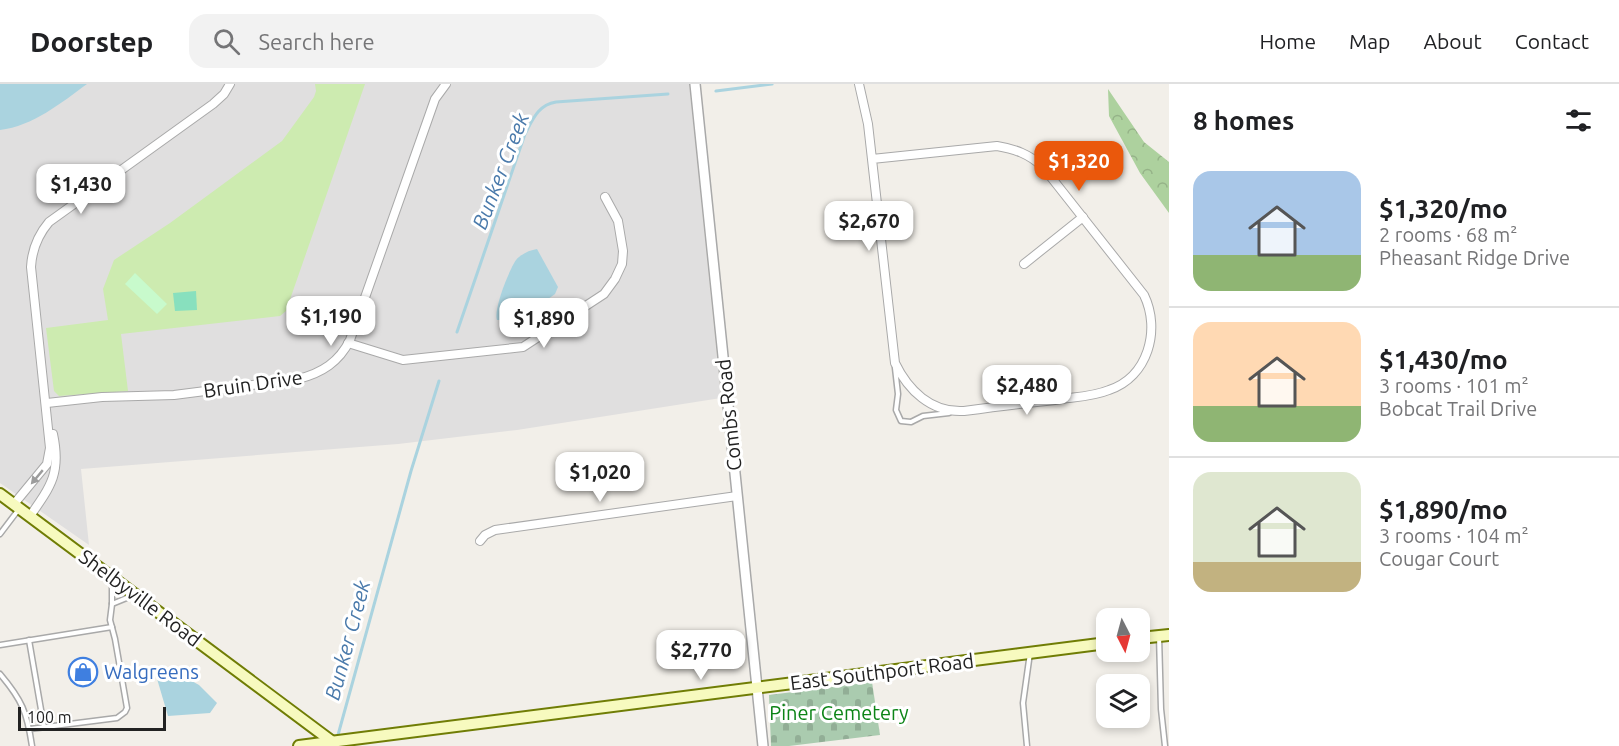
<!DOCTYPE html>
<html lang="en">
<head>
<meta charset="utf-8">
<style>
  :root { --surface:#fff; --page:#f2f2f2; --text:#202124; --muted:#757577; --line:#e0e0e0; --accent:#ea580c }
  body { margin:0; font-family:Ubuntu,sans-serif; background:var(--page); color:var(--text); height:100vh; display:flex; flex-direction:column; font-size:22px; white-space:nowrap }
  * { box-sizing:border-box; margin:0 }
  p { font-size:20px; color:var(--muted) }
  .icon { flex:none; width:33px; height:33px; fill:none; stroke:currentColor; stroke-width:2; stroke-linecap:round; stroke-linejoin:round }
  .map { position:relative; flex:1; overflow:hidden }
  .side { display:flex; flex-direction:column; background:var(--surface); width:450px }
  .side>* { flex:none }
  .needle { width:39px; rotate:174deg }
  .controls { position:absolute; left:1096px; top:524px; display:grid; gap:12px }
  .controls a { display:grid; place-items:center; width:54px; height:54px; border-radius:12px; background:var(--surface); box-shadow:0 3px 9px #0003; font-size:30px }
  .scale { position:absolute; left:18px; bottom:15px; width:148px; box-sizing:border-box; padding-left:6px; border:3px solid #222; border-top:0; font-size:16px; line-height:21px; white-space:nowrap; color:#222; -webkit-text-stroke:4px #fff; paint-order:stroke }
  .price { position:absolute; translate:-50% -51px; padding:0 14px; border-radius:12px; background:#fff; color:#222; font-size:20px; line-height:39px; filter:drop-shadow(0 2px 3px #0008) }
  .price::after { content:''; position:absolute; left:50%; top:36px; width:18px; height:14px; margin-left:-9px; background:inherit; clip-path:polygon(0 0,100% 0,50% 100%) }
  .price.selected { background:var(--accent); color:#fff }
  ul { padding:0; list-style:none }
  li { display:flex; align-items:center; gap:18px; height:150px; padding:0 24px }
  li+li { border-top:2px solid var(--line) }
  li span { display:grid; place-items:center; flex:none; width:168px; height:120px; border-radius:18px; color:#555 }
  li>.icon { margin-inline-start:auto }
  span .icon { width:72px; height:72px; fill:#fffc; stroke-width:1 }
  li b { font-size:26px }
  h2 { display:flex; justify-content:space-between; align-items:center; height:72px; padding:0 24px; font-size:26px }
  header { display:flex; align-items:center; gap:36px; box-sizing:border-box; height:84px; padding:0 30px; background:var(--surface); border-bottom:2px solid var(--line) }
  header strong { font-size:28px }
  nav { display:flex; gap:33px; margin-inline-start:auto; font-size:21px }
  .search { width:420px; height:54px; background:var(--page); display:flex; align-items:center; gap:15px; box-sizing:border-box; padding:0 21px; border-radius:18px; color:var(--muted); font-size:22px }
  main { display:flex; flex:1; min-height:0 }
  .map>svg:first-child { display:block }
</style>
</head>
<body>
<header>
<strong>Doorstep</strong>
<div class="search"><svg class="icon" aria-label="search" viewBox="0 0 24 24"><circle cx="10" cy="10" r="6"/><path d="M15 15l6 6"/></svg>Search here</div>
<nav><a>Home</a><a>Map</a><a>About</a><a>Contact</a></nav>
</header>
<main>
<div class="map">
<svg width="1169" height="662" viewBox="0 0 1169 662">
  <defs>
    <pattern id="forest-crowns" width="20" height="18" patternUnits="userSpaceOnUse" patternTransform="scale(1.5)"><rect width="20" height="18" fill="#add19e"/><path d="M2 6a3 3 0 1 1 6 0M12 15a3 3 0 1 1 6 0" fill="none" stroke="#95b388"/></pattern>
    <pattern id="cemetery-stones" width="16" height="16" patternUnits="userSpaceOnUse" patternTransform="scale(1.5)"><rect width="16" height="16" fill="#aacbaf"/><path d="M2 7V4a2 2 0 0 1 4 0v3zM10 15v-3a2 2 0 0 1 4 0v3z" fill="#92ae96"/></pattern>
  </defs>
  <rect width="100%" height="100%" fill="#f2efe9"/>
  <path fill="#e0dfdf" d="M0,0H689L721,314L517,346L398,360L81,385L89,461L0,399Z"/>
  <path fill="#cdebb0" d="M315,0H365L286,227L280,232L121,250L128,307L59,312L54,307L46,244L108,236L103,205L114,176L170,139L282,57L314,13L316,7Z"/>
  <path fill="url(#forest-crowns)" d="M1108,5L1144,58L1169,78V129L1140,89L1109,32Z"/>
  <path fill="url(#cemetery-stones)" d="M872,598L880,651L789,662H771L769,611Z"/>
  <path fill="#c8facc" d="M135,189L167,220L157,230L125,200Z"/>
  <path fill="#88e0be" d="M196,207L197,226L175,227L173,209Z"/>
  <g fill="#aad3df">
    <path d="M0,0H87C61,19 33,42 0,46Z"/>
    <path d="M537,165L558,203L555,210L519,236H497C493,226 509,186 516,176C521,170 530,166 537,165Z"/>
    <path d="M163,581L199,601L217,619L210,629L168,632L155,588Z"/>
  </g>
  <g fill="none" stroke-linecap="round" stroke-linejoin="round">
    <g stroke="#aad3df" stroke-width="3">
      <path d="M716,7L772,0"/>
      <path d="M457,248L525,50C533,35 538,21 556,18L668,10"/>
      <path d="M338,651L411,387L439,297"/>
    </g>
    <g stroke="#a9a9a9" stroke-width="7">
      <g id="service">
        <path d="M895,284L898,310L896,326L901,337L911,338L923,332L949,329"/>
        <path d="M0,450L19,425"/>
        <path d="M112,520L134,511"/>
        <path d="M1159,552L1161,625L1165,662"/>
        <path d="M29,556L44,643"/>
        <path d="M0,561L112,543"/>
        <path d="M0,590C22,616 27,628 32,662"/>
        <path d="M30,645L117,634L125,628L127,624L115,555L110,536L112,520V496"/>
        <path d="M1027,662L1023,619L1030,569"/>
      </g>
    </g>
    <g stroke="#a9a9a9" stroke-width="10">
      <g id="minor">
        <path d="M859,0L868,40L895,279C908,306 931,329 964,327C994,323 1025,319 1055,316C1073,313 1092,313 1109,306C1148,293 1161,246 1144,211L1043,83C1029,70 1015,65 997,62L872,75"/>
        <path d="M1024,180L1083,133"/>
        <path d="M348,259L403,276L523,263L604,210L615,195L622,180L623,167L618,137L605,113"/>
        <path d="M47,319L102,313L174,311L298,295C322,289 339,278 350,256L435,15L446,0"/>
        <path d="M14,420L47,380L50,364L31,183C32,165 38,151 49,138L213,20L224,10L230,0"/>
        <path d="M30,432C52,401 61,388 53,350"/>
        <path d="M480,457L485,451L495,446L737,412"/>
      </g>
    </g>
    <g stroke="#a9a9a9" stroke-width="12">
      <path id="tertiary" d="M695,0L763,662"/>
    </g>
    <g stroke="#707d05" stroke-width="14">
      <g id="secondary">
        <path d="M0,410L334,659"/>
        <path d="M1140,554L1169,551"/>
        <path d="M299,662L1107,559"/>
      </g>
    </g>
    <use href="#service" stroke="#fff" stroke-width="4"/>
    <use href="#minor" stroke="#fff" stroke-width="8"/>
    <use href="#tertiary" stroke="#fff" stroke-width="9"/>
    <use href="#secondary" stroke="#f7fabf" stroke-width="10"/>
  </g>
  <defs><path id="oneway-solid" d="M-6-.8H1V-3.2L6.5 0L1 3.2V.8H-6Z" transform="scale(1.5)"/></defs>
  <use fill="#9c9c9c" href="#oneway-solid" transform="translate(37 393) rotate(130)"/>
  <defs>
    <g id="shop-ring" transform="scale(1.5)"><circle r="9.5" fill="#fff" stroke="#3f7fe0" stroke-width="1.5"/><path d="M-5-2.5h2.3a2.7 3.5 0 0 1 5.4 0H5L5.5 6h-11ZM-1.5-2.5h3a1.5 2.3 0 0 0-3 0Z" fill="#3f7fe0"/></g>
  </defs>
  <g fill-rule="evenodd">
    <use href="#shop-ring" x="83" y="588"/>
  </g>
  <g text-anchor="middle" stroke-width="6" stroke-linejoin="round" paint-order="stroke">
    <g font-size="20" fill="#222" stroke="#fff">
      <text transform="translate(253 300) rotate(-8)" y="7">Bruin Drive</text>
      <text transform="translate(729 331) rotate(-96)" y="7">Combs Road</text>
      <text transform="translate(140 514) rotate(37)" y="7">Shelbyville Road</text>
      <text transform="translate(882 588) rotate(-7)" y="7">East Southport Road</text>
    </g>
    <g font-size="20" fill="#366cbe" stroke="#fff" text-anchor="start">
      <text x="104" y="595">Walgreens</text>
    </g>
    <g font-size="20" fill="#0c8416" stroke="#fff">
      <text x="839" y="636">Piner Cemetery</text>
    </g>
    <g font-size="21" font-style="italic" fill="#4a7aab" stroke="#fff">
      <text transform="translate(501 87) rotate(-69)" y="7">Bunker Creek</text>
      <text transform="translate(348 556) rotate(-75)" y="7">Bunker Creek</text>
    </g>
  </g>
</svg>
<div class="controls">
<a><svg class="needle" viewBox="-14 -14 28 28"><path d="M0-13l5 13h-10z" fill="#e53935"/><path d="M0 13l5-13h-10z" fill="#757577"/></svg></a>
<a><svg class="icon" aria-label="layers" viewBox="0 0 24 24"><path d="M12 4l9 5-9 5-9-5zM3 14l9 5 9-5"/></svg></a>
</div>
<div class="scale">100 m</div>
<b class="price selected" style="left:1079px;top:108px">$1,320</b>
<b class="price" style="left:81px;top:131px">$1,430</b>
<b class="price" style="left:869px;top:168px">$2,670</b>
<b class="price" style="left:331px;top:263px">$1,190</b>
<b class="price" style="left:544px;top:265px">$1,890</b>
<b class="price" style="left:1027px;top:332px">$2,480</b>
<b class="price" style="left:600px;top:419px">$1,020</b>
<b class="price" style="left:701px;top:597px">$2,770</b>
</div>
<section class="side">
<h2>8 homes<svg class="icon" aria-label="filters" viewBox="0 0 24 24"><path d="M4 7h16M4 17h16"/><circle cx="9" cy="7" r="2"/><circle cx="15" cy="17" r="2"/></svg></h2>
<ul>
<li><span style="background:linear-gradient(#a9c7e8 70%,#8fb573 0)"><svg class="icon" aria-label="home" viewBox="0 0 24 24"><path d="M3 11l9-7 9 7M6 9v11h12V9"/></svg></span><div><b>$1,320/mo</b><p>2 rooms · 68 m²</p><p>Pheasant Ridge Drive</p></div></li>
<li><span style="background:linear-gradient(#ffd9b3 70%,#8fb573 0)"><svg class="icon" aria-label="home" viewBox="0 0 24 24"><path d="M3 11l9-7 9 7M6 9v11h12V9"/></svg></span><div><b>$1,430/mo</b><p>3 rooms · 101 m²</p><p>Bobcat Trail Drive</p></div></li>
<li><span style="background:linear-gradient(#dfe7d0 75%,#c2b280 0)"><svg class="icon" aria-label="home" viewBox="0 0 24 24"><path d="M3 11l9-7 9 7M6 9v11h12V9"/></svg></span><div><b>$1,890/mo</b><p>3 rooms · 104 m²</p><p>Cougar Court</p></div></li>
</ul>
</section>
</main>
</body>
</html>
